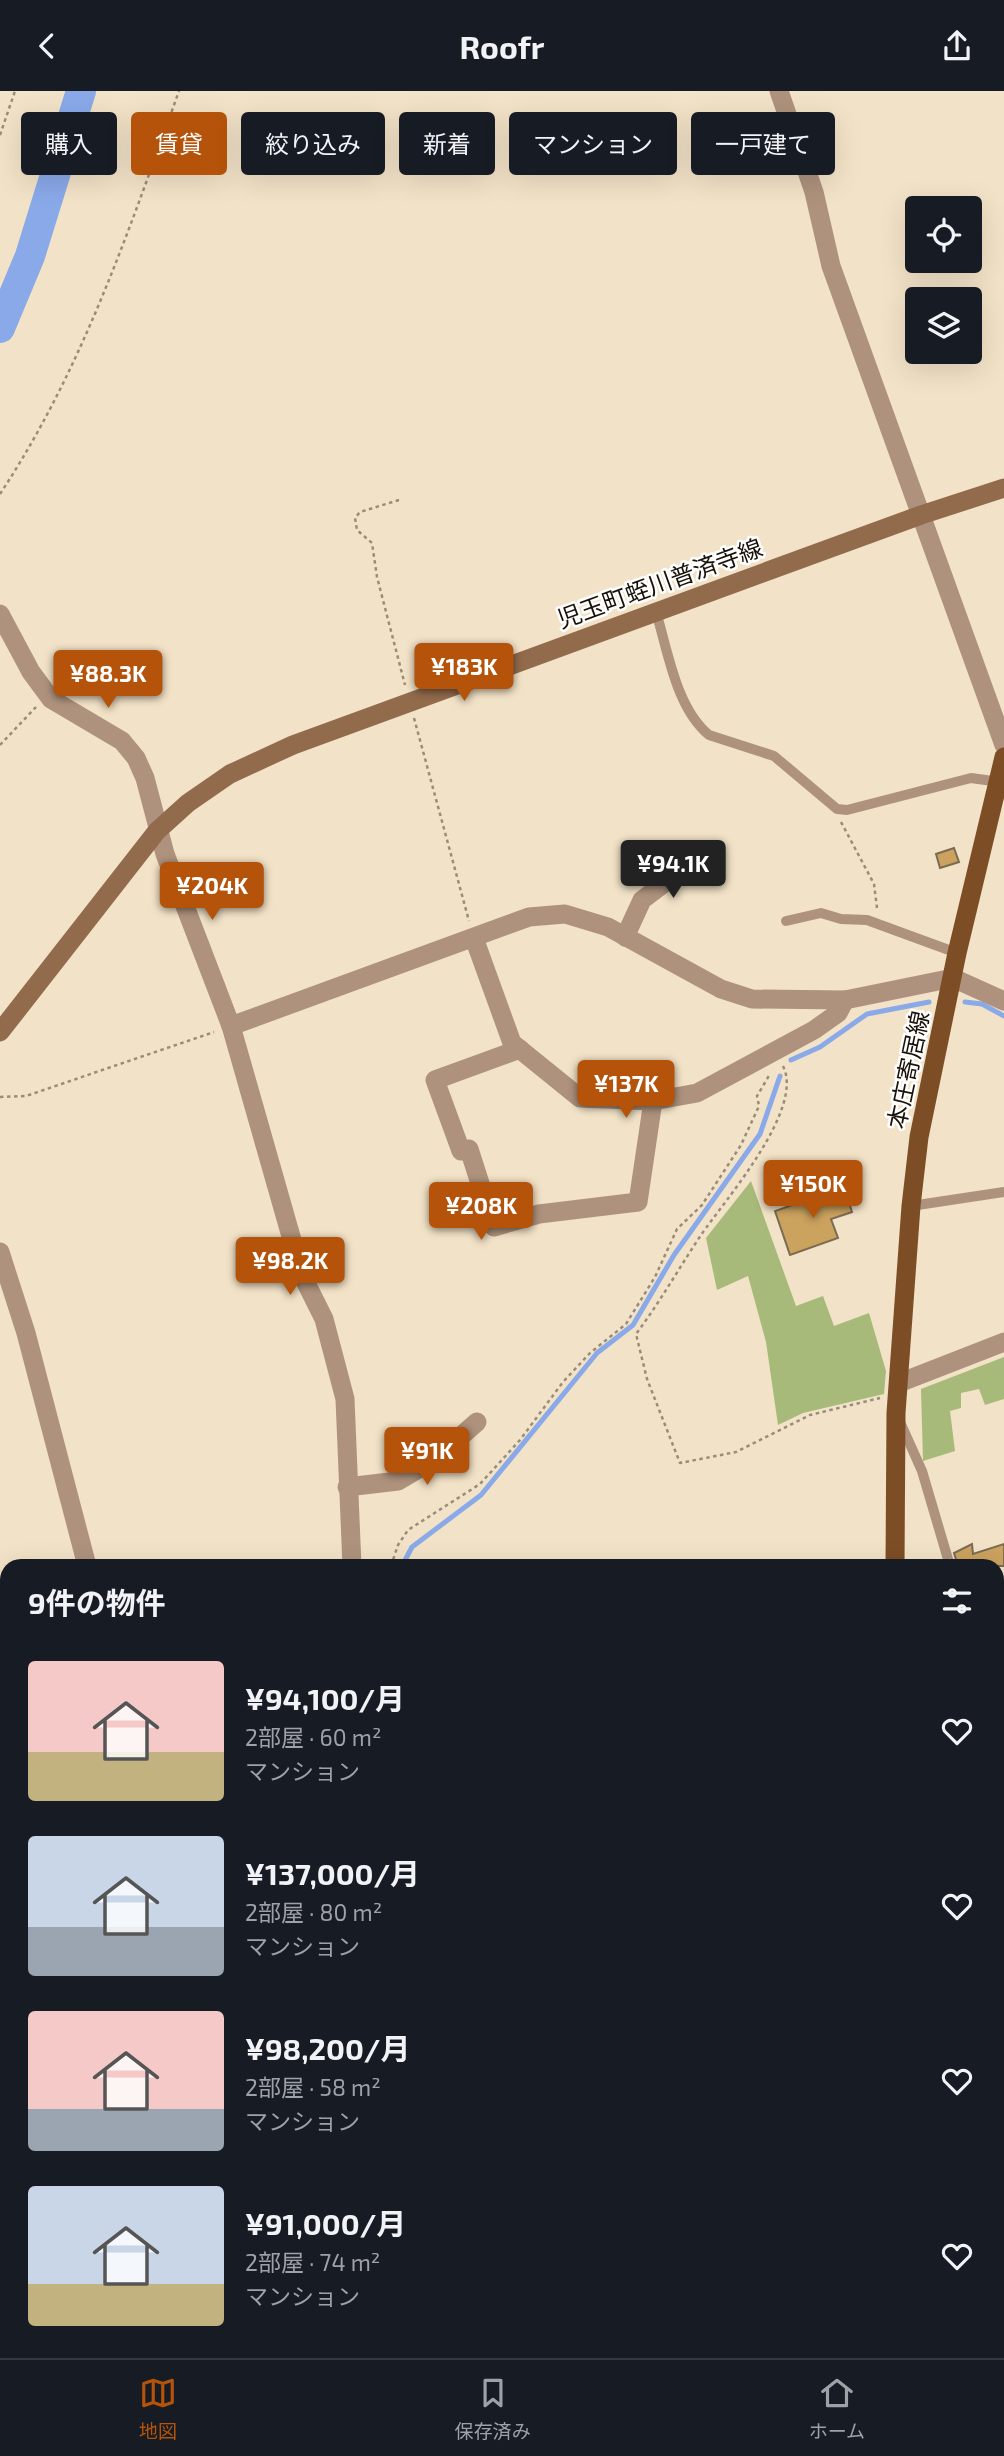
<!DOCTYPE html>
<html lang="ja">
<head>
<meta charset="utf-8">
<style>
  :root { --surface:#171b24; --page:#242831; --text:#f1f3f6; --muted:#9ea1a6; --line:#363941; --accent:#b45309 }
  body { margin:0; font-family:"Exo 2","Noto Sans JP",sans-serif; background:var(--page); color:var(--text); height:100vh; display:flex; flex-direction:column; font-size:26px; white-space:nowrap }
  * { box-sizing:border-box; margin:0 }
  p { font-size:23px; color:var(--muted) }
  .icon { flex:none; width:38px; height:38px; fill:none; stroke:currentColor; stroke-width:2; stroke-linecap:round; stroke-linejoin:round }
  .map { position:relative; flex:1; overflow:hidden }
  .panel { position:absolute; left:0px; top:1468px; width:1004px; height:800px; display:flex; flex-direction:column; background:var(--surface); border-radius:21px 21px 0 0; box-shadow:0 7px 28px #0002 }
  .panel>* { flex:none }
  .banner { position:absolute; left:21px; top:21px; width:962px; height:63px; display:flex; gap:14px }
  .fabs { position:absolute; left:905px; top:105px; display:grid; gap:14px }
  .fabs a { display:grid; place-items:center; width:77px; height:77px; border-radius:7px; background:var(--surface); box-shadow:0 7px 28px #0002; font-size:35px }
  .price { position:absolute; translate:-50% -60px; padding:0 16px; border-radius:7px; background:var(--accent); color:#fff; font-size:23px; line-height:46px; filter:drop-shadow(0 2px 4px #0008) }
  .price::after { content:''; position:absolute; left:50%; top:42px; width:21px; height:16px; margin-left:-10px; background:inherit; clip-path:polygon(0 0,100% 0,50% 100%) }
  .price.on { background:#222; color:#fff }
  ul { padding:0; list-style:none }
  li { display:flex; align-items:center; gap:21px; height:175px; padding:0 28px }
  li span { display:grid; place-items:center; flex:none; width:196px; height:140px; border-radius:7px; color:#555 }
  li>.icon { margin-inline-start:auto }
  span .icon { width:84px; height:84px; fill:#fffc; stroke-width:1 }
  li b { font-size:30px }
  h2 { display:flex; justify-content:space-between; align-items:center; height:84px; padding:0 28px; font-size:30px }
  .tag { padding:0 24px; border-radius:7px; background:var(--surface); box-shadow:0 7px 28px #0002; font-size:24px; line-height:63px }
  .tag.on { background:var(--accent); color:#fff }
  header { display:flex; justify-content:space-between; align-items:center; height:91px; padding:0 28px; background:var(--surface); font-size:32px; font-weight:700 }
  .tab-bar { display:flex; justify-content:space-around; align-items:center; height:98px; border-top:2px solid var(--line); background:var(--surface); font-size:19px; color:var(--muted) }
  .tab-bar a { display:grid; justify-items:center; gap:4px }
  .tab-bar .on { color:var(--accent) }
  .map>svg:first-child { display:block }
</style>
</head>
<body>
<header><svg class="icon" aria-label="back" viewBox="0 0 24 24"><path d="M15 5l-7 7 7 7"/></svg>Roofr<svg class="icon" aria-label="share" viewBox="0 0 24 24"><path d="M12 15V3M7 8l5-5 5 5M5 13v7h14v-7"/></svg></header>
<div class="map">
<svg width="1004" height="2267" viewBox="0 0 1004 2267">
  <rect width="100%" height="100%" fill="#f2e2c7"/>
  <g fill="#a8ba7a">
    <path d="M751,1090L796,1215L823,1205L834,1235L869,1222L886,1280L884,1303L803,1322L778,1334L766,1251L748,1185L717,1199L706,1147Z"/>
    <path d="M1004,1266V1308L985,1314L979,1298L961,1302V1317L950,1320L955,1360L923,1370L921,1298Z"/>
  </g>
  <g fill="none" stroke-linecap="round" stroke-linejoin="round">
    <g stroke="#8aa9e9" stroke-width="5">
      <path d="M965,911L982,913L1004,925"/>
      <path d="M791,969L820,956L867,923L929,911"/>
      <path d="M402,1475L412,1456L481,1404L597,1262L633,1234L674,1164L760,1043L780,985"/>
      <path d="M0,2030L7,2033"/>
      <path d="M253,2261L256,2267"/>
    </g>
    <path stroke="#8aa9e9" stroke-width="30" d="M0,237L30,165L81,0"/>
  </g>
  <g fill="#cba25e" stroke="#7a6b53" stroke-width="2">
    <path d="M954,757L959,771L940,777L936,763Z"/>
    <path d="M844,1096L852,1121L831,1128L838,1147L790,1164L775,1120Z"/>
    <path d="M972,1453L973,1463L1004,1453V1475H958L954,1462Z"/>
  </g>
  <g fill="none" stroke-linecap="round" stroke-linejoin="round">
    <g stroke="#998d7a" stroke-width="2.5" stroke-dasharray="3.5 3.5" stroke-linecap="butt">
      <path d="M0,44L15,0"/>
      <path d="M0,403C82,279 129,139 179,0"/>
      <path d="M399,409L360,421L355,427L357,439L372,452L377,486L405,594"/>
      <path d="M414,627L469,830"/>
      <path d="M0,654L36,616"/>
      <path d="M841,731L874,793L877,817"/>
      <path d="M783,975C805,1018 725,1109 701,1144C679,1177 660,1211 636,1243L647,1288L680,1372L736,1361L810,1324L880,1307"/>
      <path d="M0,1006L26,1005L214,941"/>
      <path d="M391,1475L398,1454L408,1439L480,1393L520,1349L563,1291L590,1262L626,1233L655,1186L677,1138L702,1114L741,1054L759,1015L757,1005L770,983"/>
    </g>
    <g stroke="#ae927d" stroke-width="10">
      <path d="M656,521C668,560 676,617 709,644L774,665L837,718L847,719L971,687L1000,691"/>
      <path d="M786,830L821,822L841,828L867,829L957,862"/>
      <path d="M911,1115L1004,1101"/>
      <path d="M900,1331L922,1380L950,1475"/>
      <path d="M998,1634L1004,1655"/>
      <path d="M998,1721L1004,1715"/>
      <path d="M0,1725L7,1708"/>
    </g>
    <g stroke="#ae927d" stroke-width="19">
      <path d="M779,0L814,101L831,175L1004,654"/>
      <path d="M0,523L31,581L51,608L122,650L136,667L145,687L165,763L231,935L302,1184L324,1228L345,1308L352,1475"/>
      <path d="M625,846L642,809L687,775L712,762"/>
      <path d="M474,847L512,952L580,1007L653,1010L697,1002L814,939L838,922L845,909"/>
      <path d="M231,935L529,826L565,823L608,836L721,898L752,908L845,909L953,887L1004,910"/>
      <path d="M520,958L435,989L461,1060L469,1058L494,1136L539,1123L638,1111L653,1010"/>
      <path d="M0,1161L26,1242L87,1475"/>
      <path d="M899,1292L1004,1251"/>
      <path d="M347,1396L398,1390L435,1368L477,1331"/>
      <path d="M998,1660L1004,1661"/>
      <path d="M0,1709L7,1708"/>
      <path d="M0,1933L7,1934"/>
      <path d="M0,2112H7"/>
      <path d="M998,2179L1004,2170"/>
      <path d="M232,2261L236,2267"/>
      <path d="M780,2261L784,2267"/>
      <path d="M751,2267L768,2261"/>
    </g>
    <path stroke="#926a4c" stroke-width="19" d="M0,941L157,740L188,712L230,683L293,654L921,424L1004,397"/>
    <g stroke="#7d4e25" stroke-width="19">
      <path d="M895,1475L896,1322L911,1115L919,1046L957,862L1004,666"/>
      <path d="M998,2242L1004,2262"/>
    </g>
  </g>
  <g text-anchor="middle" stroke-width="5" stroke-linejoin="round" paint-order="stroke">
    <g font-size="24" fill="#181209" stroke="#fff">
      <text transform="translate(660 493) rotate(-20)" y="8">児玉町蛭川普済寺線</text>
      <text transform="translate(909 979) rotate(-78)" y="8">本庄寄居線</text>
    </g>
  </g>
</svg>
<div class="fabs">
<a><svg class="icon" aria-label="locate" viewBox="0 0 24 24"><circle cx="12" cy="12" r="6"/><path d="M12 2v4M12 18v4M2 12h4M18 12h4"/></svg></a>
<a><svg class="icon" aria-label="layers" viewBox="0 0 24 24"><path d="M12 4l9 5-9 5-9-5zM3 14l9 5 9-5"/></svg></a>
</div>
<b class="price" style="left:464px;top:612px">¥183K</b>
<b class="price" style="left:108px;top:619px">¥88.3K</b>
<b class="price on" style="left:673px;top:809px">¥94.1K</b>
<b class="price" style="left:212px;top:831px">¥204K</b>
<b class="price" style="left:626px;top:1029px">¥137K</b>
<b class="price" style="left:813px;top:1129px">¥150K</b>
<b class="price" style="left:481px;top:1151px">¥208K</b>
<b class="price" style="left:290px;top:1206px">¥98.2K</b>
<b class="price" style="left:427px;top:1396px">¥91K</b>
<div class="banner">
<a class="tag">購入</a>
<a class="tag on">賃貸</a>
<a class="tag">絞り込み</a>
<a class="tag">新着</a>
<a class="tag">マンション</a>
<a class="tag">一戸建て</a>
</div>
<section class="panel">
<h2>9件の物件<svg class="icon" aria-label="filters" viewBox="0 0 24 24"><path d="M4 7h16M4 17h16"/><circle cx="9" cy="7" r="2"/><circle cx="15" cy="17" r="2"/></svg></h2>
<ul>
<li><span style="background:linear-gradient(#f6c9c9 65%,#c2b280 0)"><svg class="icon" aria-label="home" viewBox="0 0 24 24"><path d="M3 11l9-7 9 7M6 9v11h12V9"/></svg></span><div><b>¥94,100/月</b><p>2部屋 · 60 m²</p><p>マンション</p></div><svg class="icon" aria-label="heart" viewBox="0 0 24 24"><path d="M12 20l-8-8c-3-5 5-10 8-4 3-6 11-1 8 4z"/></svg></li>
<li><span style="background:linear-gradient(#c9d6e8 65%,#9aa5b1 0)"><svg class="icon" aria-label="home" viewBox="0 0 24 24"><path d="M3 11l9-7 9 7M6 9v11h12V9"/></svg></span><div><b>¥137,000/月</b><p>2部屋 · 80 m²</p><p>マンション</p></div><svg class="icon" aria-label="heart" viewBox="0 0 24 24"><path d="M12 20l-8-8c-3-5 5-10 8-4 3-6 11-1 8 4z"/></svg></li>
<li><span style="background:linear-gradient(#f6c9c9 70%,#9aa5b1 0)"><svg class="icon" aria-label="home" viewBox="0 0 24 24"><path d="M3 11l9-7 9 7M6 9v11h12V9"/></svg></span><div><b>¥98,200/月</b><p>2部屋 · 58 m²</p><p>マンション</p></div><svg class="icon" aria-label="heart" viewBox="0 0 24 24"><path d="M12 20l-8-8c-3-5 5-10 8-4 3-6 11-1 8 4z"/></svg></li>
<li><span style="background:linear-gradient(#c9d6e8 70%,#c2b280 0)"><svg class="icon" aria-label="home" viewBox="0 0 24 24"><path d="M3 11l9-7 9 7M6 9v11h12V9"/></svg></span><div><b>¥91,000/月</b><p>2部屋 · 74 m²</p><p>マンション</p></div><svg class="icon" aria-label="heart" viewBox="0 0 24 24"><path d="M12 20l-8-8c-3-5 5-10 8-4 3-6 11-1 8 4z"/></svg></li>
</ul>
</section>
</div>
<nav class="tab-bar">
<a class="on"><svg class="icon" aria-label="map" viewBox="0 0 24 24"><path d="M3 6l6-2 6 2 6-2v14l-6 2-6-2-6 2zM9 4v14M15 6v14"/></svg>地図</a>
<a><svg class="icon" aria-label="saved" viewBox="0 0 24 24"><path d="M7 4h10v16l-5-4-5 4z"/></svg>保存済み</a>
<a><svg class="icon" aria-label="home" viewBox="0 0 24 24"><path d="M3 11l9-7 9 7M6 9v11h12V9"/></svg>ホーム</a>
</nav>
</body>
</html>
